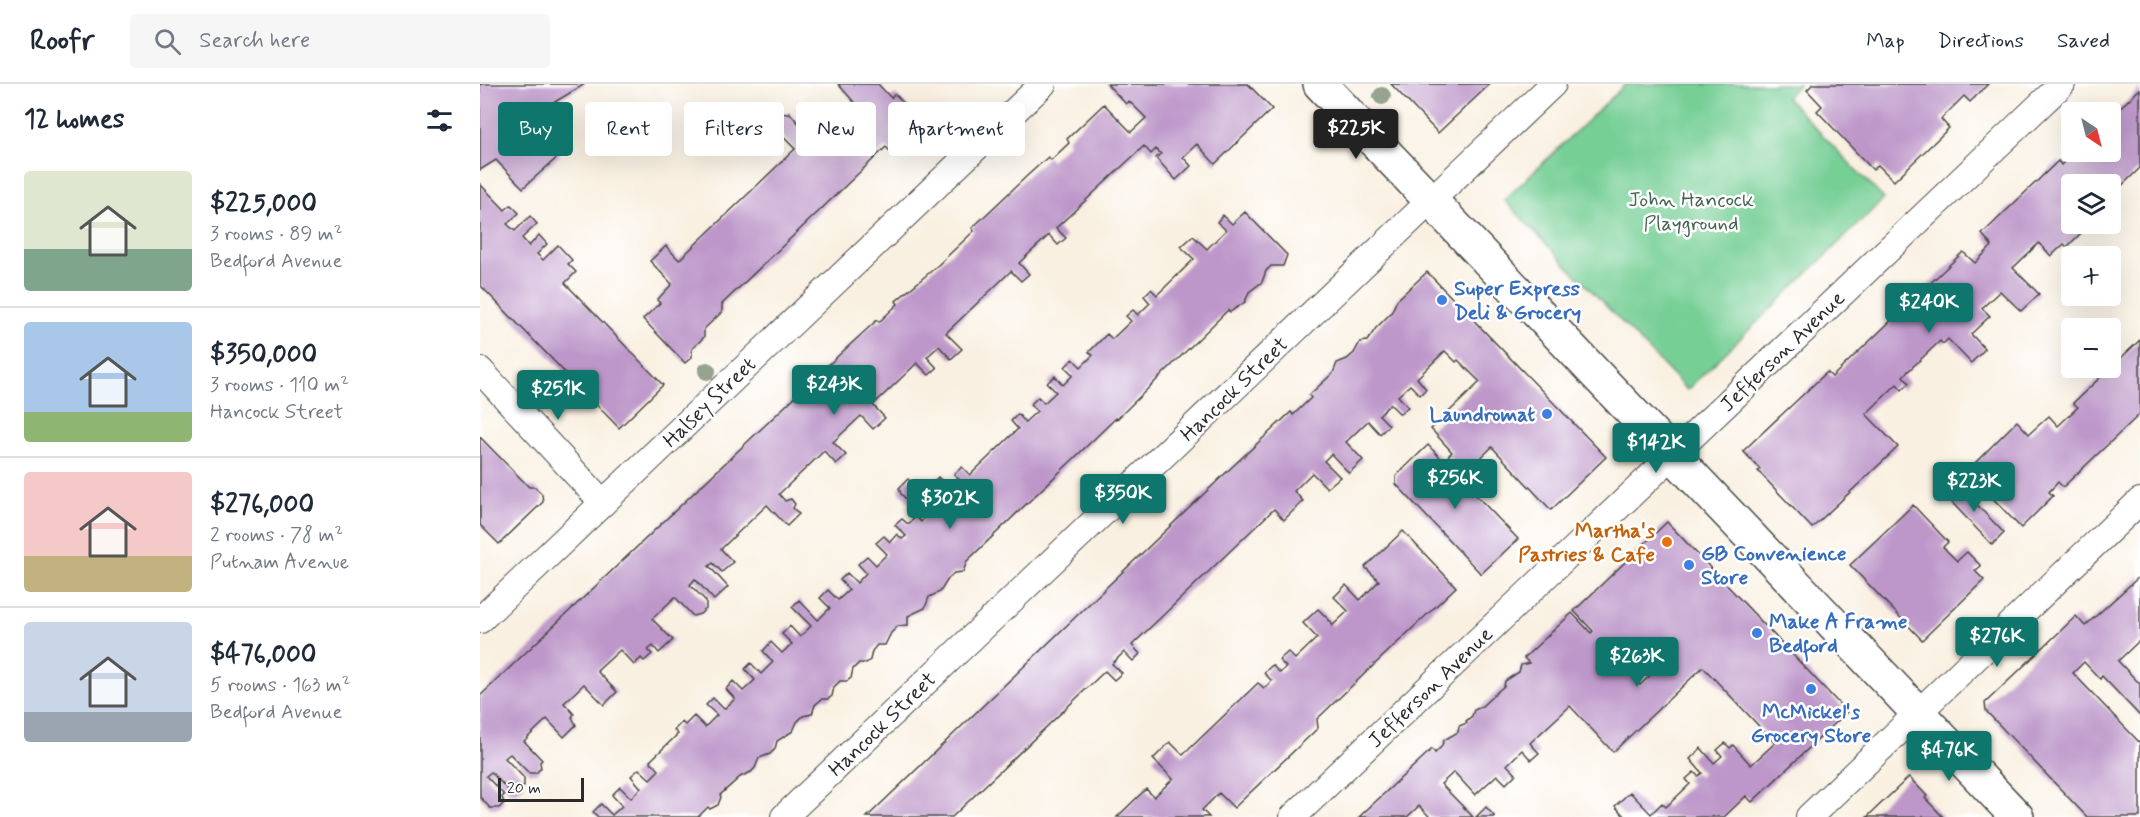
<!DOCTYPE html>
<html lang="en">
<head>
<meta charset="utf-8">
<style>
  :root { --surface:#fff; --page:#f6f6f7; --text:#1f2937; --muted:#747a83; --line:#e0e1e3; --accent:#0f766e }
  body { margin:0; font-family:Mynerve,sans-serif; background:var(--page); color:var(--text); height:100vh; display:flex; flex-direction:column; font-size:22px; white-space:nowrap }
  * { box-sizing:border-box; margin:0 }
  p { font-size:20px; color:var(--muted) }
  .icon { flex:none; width:33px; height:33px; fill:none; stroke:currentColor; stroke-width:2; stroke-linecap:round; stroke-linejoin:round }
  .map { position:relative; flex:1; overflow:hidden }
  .drawer { display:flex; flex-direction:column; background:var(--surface); width:480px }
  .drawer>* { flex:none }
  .guide { position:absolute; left:18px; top:18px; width:570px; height:54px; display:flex; gap:12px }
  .needle { width:39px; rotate:145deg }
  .fabs { position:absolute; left:1581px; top:18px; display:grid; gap:12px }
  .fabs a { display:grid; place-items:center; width:60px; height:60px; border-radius:6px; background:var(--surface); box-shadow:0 6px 24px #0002; font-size:30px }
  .scale { position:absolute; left:18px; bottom:15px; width:86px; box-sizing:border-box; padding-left:6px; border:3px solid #2b2b2b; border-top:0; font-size:16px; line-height:21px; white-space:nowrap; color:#2b2b2b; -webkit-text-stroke:4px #fff; paint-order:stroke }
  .price { position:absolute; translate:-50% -51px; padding:0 14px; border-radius:6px; background:var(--accent); color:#fff; font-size:20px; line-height:39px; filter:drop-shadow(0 2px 3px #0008) }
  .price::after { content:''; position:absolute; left:50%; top:36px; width:18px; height:14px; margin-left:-9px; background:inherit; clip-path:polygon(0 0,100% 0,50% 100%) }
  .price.selected { background:#222; color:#fff }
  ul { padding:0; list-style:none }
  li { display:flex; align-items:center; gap:18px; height:150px; padding:0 24px }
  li+li { border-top:2px solid var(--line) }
  li span { display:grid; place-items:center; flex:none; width:168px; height:120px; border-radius:6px; color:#555 }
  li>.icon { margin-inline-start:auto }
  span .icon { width:72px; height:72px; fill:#fffc; stroke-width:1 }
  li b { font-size:26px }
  h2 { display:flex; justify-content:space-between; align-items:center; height:72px; padding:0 24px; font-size:26px }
  .tag { padding:0 21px; border-radius:6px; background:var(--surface); box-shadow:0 6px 24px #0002; font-size:21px; line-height:54px }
  .tag.selected { background:var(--accent); color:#fff }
  header { display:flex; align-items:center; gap:36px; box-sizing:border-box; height:84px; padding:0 30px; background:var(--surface); border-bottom:2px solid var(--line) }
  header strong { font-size:28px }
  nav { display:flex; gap:33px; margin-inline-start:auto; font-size:21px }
  .search { width:420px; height:54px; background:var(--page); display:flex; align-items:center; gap:15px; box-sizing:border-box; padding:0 21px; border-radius:6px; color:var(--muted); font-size:22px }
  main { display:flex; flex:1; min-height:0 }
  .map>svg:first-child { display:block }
</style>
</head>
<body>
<header>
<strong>Roofr</strong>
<div class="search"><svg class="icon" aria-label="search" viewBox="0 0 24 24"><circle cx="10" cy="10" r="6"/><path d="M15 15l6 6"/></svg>Search here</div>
<nav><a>Map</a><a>Directions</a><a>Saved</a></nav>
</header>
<main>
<section class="drawer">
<h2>12 homes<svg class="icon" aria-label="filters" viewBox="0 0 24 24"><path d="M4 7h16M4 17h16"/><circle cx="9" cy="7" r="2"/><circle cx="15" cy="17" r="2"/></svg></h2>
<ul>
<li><span style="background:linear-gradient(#dfe7d0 65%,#7fa58c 0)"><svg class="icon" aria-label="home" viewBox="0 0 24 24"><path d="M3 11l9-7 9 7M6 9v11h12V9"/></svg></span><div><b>$225,000</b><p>3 rooms · 89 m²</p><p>Bedford Avenue</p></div></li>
<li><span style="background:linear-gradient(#a9c7e8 75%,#8fb573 0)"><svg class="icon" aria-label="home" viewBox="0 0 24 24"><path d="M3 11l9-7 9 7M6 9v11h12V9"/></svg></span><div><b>$350,000</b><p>3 rooms · 110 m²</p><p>Hancock Street</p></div></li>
<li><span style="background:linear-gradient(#f6c9c9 70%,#c2b280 0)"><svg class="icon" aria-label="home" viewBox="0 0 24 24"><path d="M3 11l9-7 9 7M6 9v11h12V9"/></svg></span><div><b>$276,000</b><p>2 rooms · 78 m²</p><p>Putnam Avenue</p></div></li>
<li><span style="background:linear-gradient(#c9d6e8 75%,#9aa5b1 0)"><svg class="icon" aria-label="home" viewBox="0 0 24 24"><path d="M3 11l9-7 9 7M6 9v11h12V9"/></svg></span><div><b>$476,000</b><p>5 rooms · 163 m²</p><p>Bedford Avenue</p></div></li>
</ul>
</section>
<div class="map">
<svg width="1660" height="733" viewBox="0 0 1660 733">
  <rect width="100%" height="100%" fill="#fff"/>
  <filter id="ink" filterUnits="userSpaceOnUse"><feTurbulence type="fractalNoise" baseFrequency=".0167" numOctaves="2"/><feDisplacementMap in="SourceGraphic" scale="12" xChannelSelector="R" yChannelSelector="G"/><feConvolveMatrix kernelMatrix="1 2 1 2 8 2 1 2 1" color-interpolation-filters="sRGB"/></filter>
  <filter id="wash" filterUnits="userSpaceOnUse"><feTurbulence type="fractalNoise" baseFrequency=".008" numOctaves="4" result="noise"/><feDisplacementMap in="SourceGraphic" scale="24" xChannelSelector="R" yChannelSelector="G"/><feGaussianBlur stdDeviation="1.35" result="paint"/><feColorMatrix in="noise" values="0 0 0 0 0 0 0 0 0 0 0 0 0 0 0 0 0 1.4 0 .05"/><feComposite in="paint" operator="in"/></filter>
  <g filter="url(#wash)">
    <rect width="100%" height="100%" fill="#f9f0e1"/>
    <path fill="#76cf95" stroke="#507d60" stroke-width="1.5" d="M1146,0H1320L1306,13L1404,115L1207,306L1024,116Z"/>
    <g id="blocks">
      <g fill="#bd97c9" fill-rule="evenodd">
        <path d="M0,0H105L56,29L80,71L43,104L16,76L0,86Z"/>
        <path d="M358,0H398L411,14L415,10L447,43L416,73L406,63L242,220V228L224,245V253L212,265V273L205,279L163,235L180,219L177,216L192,200L170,177L186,162L199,176L315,65L294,43L297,40L296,35L302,29L307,30L309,28L326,48L332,50L364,19L384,40L389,35Z"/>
        <path d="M627,0H768L792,25L735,80L717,60L703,73L711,82L696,96L676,74L681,70L676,65L671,70L664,62L576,144L586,154L578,161L569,151L539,179L549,190L541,197L531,187L466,249L482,265L471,275L459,262L447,273L457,284L449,291L437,279L393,321L405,334L393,345L381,332L353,358L366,371L356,380L344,367L299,410L305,417L311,415L315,420L313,424L319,430L307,442L287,421L241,465L253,478L242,488L233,479L229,482L248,503L234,516L215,495L210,501L226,517V525L220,530L213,532L195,513L172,535L193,556L179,569L173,562L168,566L172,570L164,577L161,574L154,581L140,566L117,587L137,608L124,621L104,600L84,619L94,630L92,633L96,641L84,653L67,635L44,657L62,676L60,678L61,684L56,689H49L30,670L25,674L44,694V702L37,708H30L11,688L6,692L24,711L22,713L24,719L19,724H10L0,713V612L360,270L397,236L399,238L418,220L416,217L456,183L494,147L492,144L548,91L568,73L571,76L589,59L587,55L624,20L651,48L666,34L649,17L646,20Z"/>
        <path d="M911,0H1010L958,49Z"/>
        <path d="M1333,0H1508L1490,18L1484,12L1461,35L1469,44L1414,97L1398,81L1393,86L1337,27L1342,22L1327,6Z"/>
        <path d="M1660,5V84L1630,113V100H1592V140H1598L1604,146L1587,163L1584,160L1571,172L1559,159L1533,184L1559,210L1541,227L1520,207L1502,224L1510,232L1491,250L1505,265L1491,279L1468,255L1463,260L1460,257L1423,292L1429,299L1422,306L1417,300L1386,330L1418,363L1332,444L1278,387L1280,385L1263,367L1347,288L1352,293L1483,168L1495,179L1512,162L1502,150L1578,77L1581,81L1595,68H1630V33Z"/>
        <path d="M0,100L25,126L31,121L39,129L27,140L35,147L50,132L57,140L42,154L49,162L59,151L67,160L57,170L63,176L78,161L92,176L88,180L96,188L85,199L183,301L139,344L0,201Z"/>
        <path d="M765,128L807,171L803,182H791L786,187L782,198L769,208L765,218L750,228L748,226L637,335L636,334L487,477L483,488L474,489L468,495L460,508L449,513L445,524L428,532V541L418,542L411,549L405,561H397L392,567L390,576L386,579H379L373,585L371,594L367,597H360L354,603L352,612L348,615H342L335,621L332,630L323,632L317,638L313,647L297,657L295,665L290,670L279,674L275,684L271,688L260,693L240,711L241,713L238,721L230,725L228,723L218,733H118L113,728L121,720L132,731L142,722L132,711L140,703L151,714L161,704L151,692L159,685L170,695L179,686L170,677L198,650L194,646L202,638L205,641L214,632L225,643L237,631L226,621L233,614L244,625L255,615L246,605L253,597L263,607L275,596L265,585L271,579L281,590L293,578L283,567L291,558L302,569L312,560L302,550L310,542L320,553L331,542L312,523L319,516L338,536L350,524L340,514L348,506L358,516L369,506L360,496L367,489L377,499L386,489L378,480L387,472L396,481L407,470L396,459L404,452L410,458L417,450L422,455L426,452L415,441L422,435L428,440L436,433L441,438L447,431L444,433L421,410L419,404L428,395L431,398L436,397L446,407L445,414L442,418L450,426L462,415L449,402L458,393L473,407L482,398L474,390L482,383L490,391L538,345L531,337L538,330L545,338L557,327L550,321L558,313L564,319L576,308L567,299L575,292L583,301L593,291L585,283L593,275L601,283L613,271L609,268L627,250L632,255L651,237L646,232L653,226L658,231L670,219L664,212L671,205L677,211L714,175L701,163L713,152L727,165L746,146L737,138L743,131L752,140Z"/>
        <path d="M947,188L1126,373L1071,426L1012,363L985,389L968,372L972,368L951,345L1000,298L978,276L976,278L965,267L937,294L946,305L940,311L930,301L918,312L928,323L920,330L910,320L899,331L909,341L900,350L888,337L866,358L883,376L869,389L851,370L844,377L860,393L847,404L832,389L814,407L823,417L804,436L794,425L652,561L660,570L653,577L644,568L632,580L642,589L634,596L625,587L472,733H387L753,382L811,328L813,331L831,314L829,311L853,289L857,279L867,275L874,269L880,258L887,257L896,244L911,229L917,216Z"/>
        <path d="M1660,256V330L1583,403L1578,398L1569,408L1573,412L1541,444L1487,387L1537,337L1549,350L1569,332L1578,342L1598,323L1593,319Z"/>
        <path d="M0,353L49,403H55L62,410L63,418L19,460L0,441Z"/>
        <path d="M948,361L1038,455L1001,490L916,400V392Z"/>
        <path d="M1475,398L1524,449L1512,461L1463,409Z"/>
        <path d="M1433,421L1468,458L1463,463L1477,477L1487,468L1501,482L1495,487L1504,496L1442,556L1370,481Z"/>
        <path d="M1187,438L1367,628L1272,718L1266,712L1244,733H1145L1135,722L1150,708L1171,730L1182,719L1186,723L1210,700L1206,695L1214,688L1218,692L1222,689L1210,675L1221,664L1234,679L1242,672L1237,666L1245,659L1250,664L1253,661L1271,681L1295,659L1223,583L1133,668L1090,622L1050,659L1059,669L1051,676L1042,666L1027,681L1036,690L1026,700L1017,691L995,711L974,688L961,700L993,733H950L939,722L927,733H879L952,665L955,669L961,663L964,656L978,648L979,642L987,639L986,637L992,632L994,626L1001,623L1017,608L1024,602L1025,597L1039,588L1041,581L1049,579L1044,574L1092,529L1111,549L1113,547L1094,527ZM1169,580L1176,586L1160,601L1154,594Z"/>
        <path d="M923,447L976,503L837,635L838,644L754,724L739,709L722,726L729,733H637L666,705L674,713L693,695L673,675L690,658L703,671L778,599L784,604L792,597L784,589L792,581L800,589L806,583L799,576L808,568L815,575L837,554L823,539L838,525L851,538L852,542L868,527L854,513L866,501L880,516L899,497L885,483Z"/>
        <path d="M1660,492V556L1638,577L1660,600V632L1622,592L1620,595L1604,578L1593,589L1660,659V733H1607L1506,627L1505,619L1596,532L1605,542Z"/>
        <path d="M1429,693L1447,712L1445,714L1463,733H1387Z"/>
        <path d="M1006,723L1015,733H996Z"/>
      </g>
    </g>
  </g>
  <g filter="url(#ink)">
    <use href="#blocks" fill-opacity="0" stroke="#4a4946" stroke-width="1.5"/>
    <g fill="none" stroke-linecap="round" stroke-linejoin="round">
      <g stroke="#4a4946" stroke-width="28">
        <g id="street">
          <path d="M0,286L123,419"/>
          <path d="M0,536L563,0"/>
          <path d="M304,733L1073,0"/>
          <path d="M813,733L1582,0"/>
          <path d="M1329,733L1660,417"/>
        </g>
      </g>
      <g stroke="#4a4946" stroke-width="36">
        <path id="secondary" d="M840,0L1537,733"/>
      </g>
      <use href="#street" stroke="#fff" stroke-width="26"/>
      <use href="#secondary" stroke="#fff" stroke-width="33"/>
    </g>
    <g fill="#96a391">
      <circle cx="902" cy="12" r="9"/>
      <circle cx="227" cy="287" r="9"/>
    </g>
  </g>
  <g fill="#3f7fe0" stroke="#fff" stroke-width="2">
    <circle cx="962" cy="216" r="6"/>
    <circle cx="1067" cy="330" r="6"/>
    <circle cx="1209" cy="481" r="6"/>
    <circle cx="1277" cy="549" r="6"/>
    <circle cx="1331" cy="605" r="6"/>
  </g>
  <circle fill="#e8710a" stroke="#fff" stroke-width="2" cx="1187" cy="458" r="6"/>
  <g text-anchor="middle" stroke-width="5" stroke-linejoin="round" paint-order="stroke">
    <g font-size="21" fill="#456450" stroke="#fff">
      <text x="1211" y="122">John Hancock<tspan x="1211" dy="24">Playground</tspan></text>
    </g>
    <g font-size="21" font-weight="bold" fill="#366cbe" stroke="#fff" text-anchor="start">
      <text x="974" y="211">Super Express<tspan x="974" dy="24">Deli &amp; Grocery</tspan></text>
      <text x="1055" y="337" text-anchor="end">Laundromat</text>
      <text x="1221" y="476">GB Convenience<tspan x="1221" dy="24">Store</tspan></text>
      <text x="1289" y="544">Make A Frame<tspan x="1289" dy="24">Bedford</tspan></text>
      <text x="1331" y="634" text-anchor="middle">McMickel's<tspan x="1331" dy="24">Grocery Store</tspan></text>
    </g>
    <g font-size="21" fill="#2b2b2b" stroke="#fff">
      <text transform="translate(1302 267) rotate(-44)" y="7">Jefferson Avenue</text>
      <text transform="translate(754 305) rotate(-44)" y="7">Hancock Street</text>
      <text transform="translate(229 318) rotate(-44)" y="7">Halsey Street</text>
      <text transform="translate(950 603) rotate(-44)" y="7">Jefferson Avenue</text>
      <text transform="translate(402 640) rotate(-44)" y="7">Hancock Street</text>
    </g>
    <g font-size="21" font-weight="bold" fill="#c56008" stroke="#fff" text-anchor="end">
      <text x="1175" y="453">Martha's<tspan x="1175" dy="24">Pastries &amp; Cafe</tspan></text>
    </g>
  </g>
</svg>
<div class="fabs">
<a><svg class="needle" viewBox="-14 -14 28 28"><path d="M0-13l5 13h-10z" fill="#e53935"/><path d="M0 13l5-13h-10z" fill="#747a83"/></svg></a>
<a><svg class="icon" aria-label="layers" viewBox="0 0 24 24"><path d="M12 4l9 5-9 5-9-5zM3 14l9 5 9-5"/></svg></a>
<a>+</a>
<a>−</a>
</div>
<div class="scale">20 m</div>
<b class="price selected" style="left:876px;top:76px">$225K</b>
<b class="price" style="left:1449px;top:250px">$240K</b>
<b class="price" style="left:354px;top:332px">$243K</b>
<b class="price" style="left:78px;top:337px">$251K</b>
<b class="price" style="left:1176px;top:390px">$142K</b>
<b class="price" style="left:975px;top:426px">$256K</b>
<b class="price" style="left:1494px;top:429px">$223K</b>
<b class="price" style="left:643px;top:441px">$350K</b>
<b class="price" style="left:470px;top:446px">$302K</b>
<b class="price" style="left:1517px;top:584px">$276K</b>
<b class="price" style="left:1157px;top:604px">$263K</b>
<b class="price" style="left:1469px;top:698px">$476K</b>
<div class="guide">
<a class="tag selected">Buy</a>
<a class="tag">Rent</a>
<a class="tag">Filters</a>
<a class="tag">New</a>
<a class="tag">Apartment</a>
</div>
</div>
</main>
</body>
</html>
